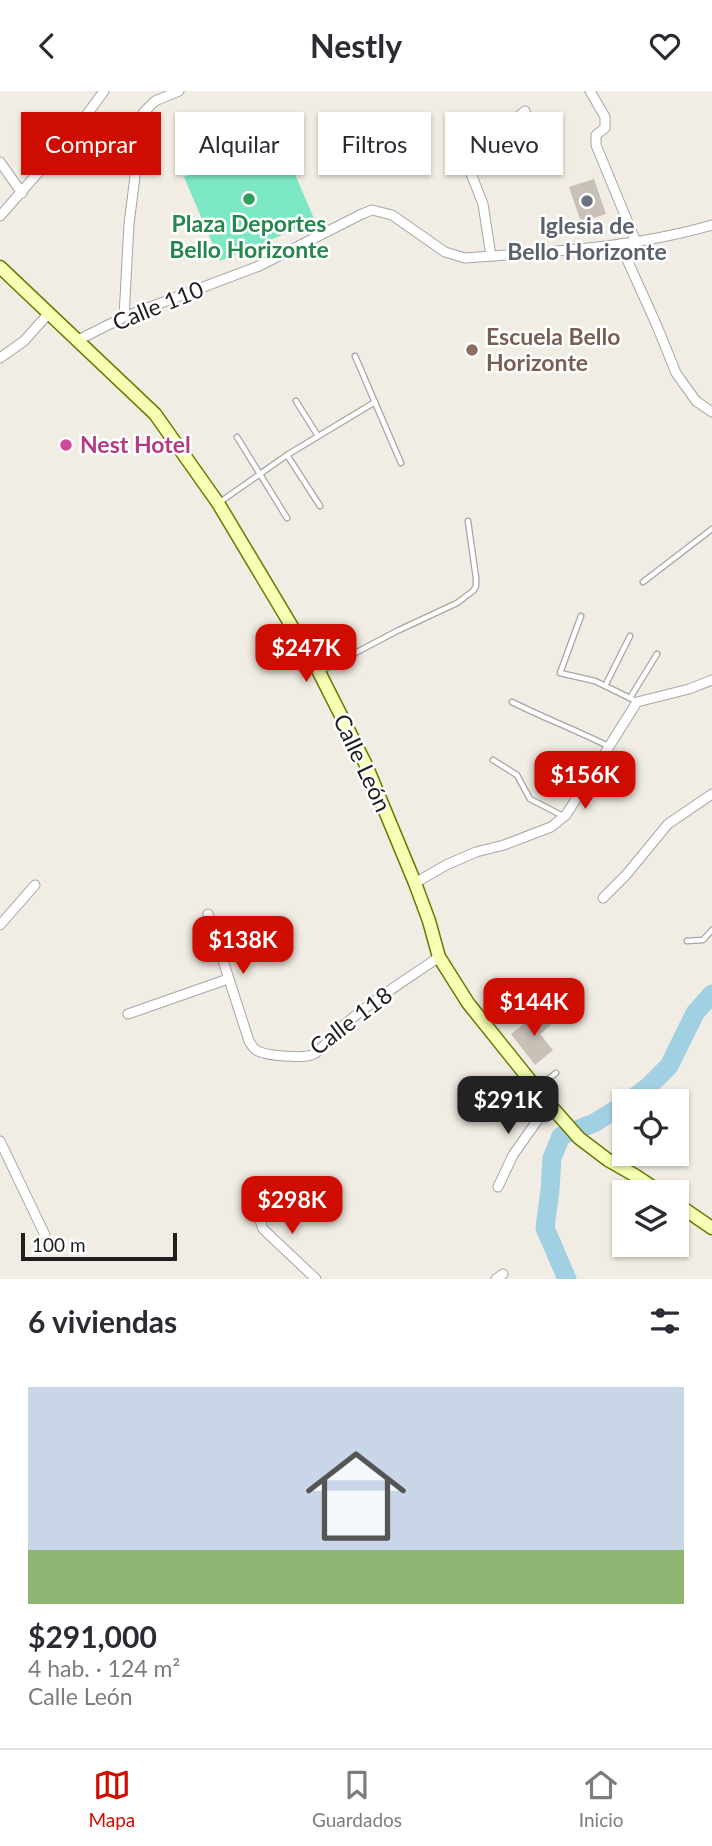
<!DOCTYPE html>
<html lang="es">
<head>
<meta charset="utf-8">
<style>
  :root { --surface:#fff; --page:#f2f2f3; --text:#2b2b33; --muted:#7c7c81; --line:#e1e1e2; --accent:#ce0c00 }
  body { margin:0; font-family:Lato,sans-serif; background:var(--page); color:var(--text); height:100vh; display:flex; flex-direction:column; font-size:26px; white-space:nowrap }
  * { box-sizing:border-box; margin:0 }
  p { font-size:23px; color:var(--muted) }
  .icon { flex:none; width:38px; height:38px; fill:none; stroke:currentColor; stroke-width:2; stroke-linecap:round; stroke-linejoin:round }
  .map { position:relative; height:1188px; overflow:hidden }
  .panel { display:flex; flex-direction:column; background:var(--surface); flex:1 }
  .panel>* { flex:none }
  .banner { position:absolute; left:21px; top:21px; width:670px; height:63px; display:flex; gap:14px }
  .buttons { position:absolute; left:612px; top:998px; display:grid; gap:14px }
  .buttons a { display:grid; place-items:center; width:77px; height:77px; border-radius:0px; background:var(--surface); box-shadow:0 2px 5px #0004; font-size:35px }
  .scale { position:absolute; left:21px; bottom:18px; width:156px; box-sizing:border-box; padding-left:7px; border:4px solid #1f1f1f; border-top:0; font-size:19px; line-height:24px; white-space:nowrap; color:#1f1f1f; -webkit-text-stroke:5px #fff; paint-order:stroke }
  .price { position:absolute; translate:-50% -60px; padding:0 16px; border-radius:14px; background:var(--accent); color:#fff; font-size:23px; line-height:46px; filter:drop-shadow(0 2px 4px #0008) }
  .price::after { content:''; position:absolute; left:50%; top:42px; width:21px; height:16px; margin-left:-10px; background:inherit; clip-path:polygon(0 0,100% 0,50% 100%) }
  .price.on { background:#222; color:#fff }
  ul { padding:0; list-style:none }
  li { display:grid; align-content:center; gap:14px; height:371px; padding:0 28px }
  li span { display:grid; place-items:center; height:217px; border-radius:0px; color:#555 }
  li>.icon { margin-inline-start:auto }
  span .icon { width:126px; height:126px; fill:#fffc; stroke-width:1 }
  li b { font-size:30px }
  h2 { display:flex; justify-content:space-between; align-items:center; height:84px; padding:0 28px; font-size:30px }
  .chip { padding:0 24px; border-radius:0px; background:var(--surface); box-shadow:0 2px 5px #0004; font-size:24px; line-height:63px }
  .chip.on { background:var(--accent); color:#fff }
  header { display:flex; justify-content:space-between; align-items:center; height:91px; padding:0 28px; background:var(--surface); font-size:32px; font-weight:700 }
  .dock { display:flex; justify-content:space-around; align-items:center; height:98px; border-top:2px solid var(--line); background:var(--surface); font-size:19px; color:var(--muted) }
  .dock a { display:grid; justify-items:center; gap:4px }
  .dock .on { color:var(--accent) }
  .map>svg:first-child { display:block }
</style>
</head>
<body>
<header><svg class="icon" aria-label="back" viewBox="0 0 24 24"><path d="M15 5l-7 7 7 7"/></svg>Nestly<svg class="icon" aria-label="heart" viewBox="0 0 24 24"><path d="M12 20l-8-8c-3-5 5-10 8-4 3-6 11-1 8 4z"/></svg></header>
<div class="map">
<svg width="712" height="1188" viewBox="0 0 712 1188">
  <rect width="100%" height="100%" fill="#f1ede4"/>
  <path fill="#7be7c3" d="M279,46L315,130L220,170L184,86Z"/>
  <g fill="none" stroke-linecap="round" stroke-linejoin="round">
    <g stroke="#a1d0e2" stroke-width="19">
      <path d="M629,1010L648,996L669,975L695,922L712,903"/>
      <path d="M567,1188L545,1137L550,1099L552,1067L561,1045L594,1032L625,1013"/>
    </g>
  </g>
  <g fill="#c9c0b7">
    <path d="M594,88L606,123L581,131L569,96Z"/>
    <path d="M540,920L551,934L540,943L553,959L535,974L511,943Z"/>
  </g>
  <g fill="none" stroke-linecap="round" stroke-linejoin="round">
    <g stroke="#a6a6a6" stroke-width="7">
      <g id="lane">
        <path d="M355,265L401,372"/>
        <path d="M296,310L318,345"/>
        <path d="M237,346L287,427"/>
        <path d="M287,364L375,311"/>
        <path d="M220,411L287,364L320,415"/>
        <path d="M643,491L712,438"/>
        <path d="M581,525L560,582L595,590L636,610"/>
        <path d="M321,580L397,540L457,512L473,500L476,495V487L468,430"/>
        <path d="M605,595L630,545"/>
        <path d="M630,607L657,563"/>
        <path d="M512,611C544,627 576,639 608,655"/>
        <path d="M493,669L517,684L530,708L563,725"/>
        <path d="M687,850L703,849L712,839"/>
        <path d="M538,996L556,982"/>
      </g>
    </g>
    <g stroke="#a6a6a6" stroke-width="11">
      <g id="street">
        <path d="M590,0L605,26V37L596,44V54L636,151"/>
        <path d="M0,71L22,102"/>
        <path d="M0,125L74,41L104,0"/>
        <path d="M620,153L657,235L676,282L696,310L712,321"/>
        <path d="M491,165L483,113L468,75V67L525,20"/>
        <path d="M124,226L129,133L143,22L155,10L179,0"/>
        <path d="M78,249L124,226L259,175L362,123L372,119L392,124L445,161L465,167C548,161 632,157 712,134"/>
        <path d="M0,267L24,250L49,222"/>
        <path d="M415,792L446,774L476,761L504,754L551,736L566,724L637,611L689,598L712,589"/>
        <path d="M603,807L626,784L668,733L712,703"/>
        <path d="M208,823L249,950C251,953 253,957 256,959C265,965 305,968 314,963C325,956 332,944 342,936C371,910 406,889 439,866"/>
        <path d="M0,834L35,794"/>
        <path d="M128,923L228,888"/>
        <path d="M0,1050L45,1144"/>
        <path d="M498,1096L513,1064L549,1013"/>
        <path d="M254,1112L263,1138L316,1188"/>
        <path d="M496,1188L503,1183"/>
      </g>
    </g>
    <g stroke="#677c00" stroke-width="15">
      <g id="secondary">
        <path d="M0,176L155,323L218,412L319,581L366,674L415,792L429,830L439,866L468,912L549,1013L579,1047L608,1069L636,1085L660,1101"/>
        <path d="M677,1113L712,1137"/>
      </g>
    </g>
    <use href="#lane" stroke="#fff" stroke-width="4.5"/>
    <use href="#street" stroke="#fff" stroke-width="9"/>
    <use href="#secondary" stroke="#f7ffb4" stroke-width="12"/>
  </g>
  <circle fill="#2e9e5b" stroke="#fff" stroke-width="2.5" cx="249" cy="108" r="7"/>
  <circle fill="#6b7280" stroke="#fff" stroke-width="2.5" cx="587" cy="110" r="7"/>
  <circle fill="#8d6e63" stroke="#fff" stroke-width="2.5" cx="472" cy="259" r="7"/>
  <circle fill="#d1479c" stroke="#fff" stroke-width="2.5" cx="66" cy="354" r="7"/>
  <g text-anchor="middle" stroke-width="5" stroke-linejoin="round" paint-order="stroke">
    <g font-size="23" font-weight="bold" fill="#27864d" stroke="#fff">
      <text x="249" y="141">Plaza Deportes<tspan x="249" dy="26">Bello Horizonte</tspan></text>
    </g>
    <g font-size="23" font-weight="bold" fill="#5b616d" stroke="#fff">
      <text x="587" y="143">Iglesia de<tspan x="587" dy="26">Bello Horizonte</tspan></text>
    </g>
    <g font-size="23" fill="#1f1f1f" stroke="#fff">
      <text transform="translate(158 215) rotate(-22)" y="8">Calle 110</text>
      <text transform="translate(362 672) rotate(65)" y="8">Calle León</text>
      <text transform="translate(351 930) rotate(-37)" y="8">Calle 118</text>
    </g>
    <g font-size="23" font-weight="bold" fill="#785e54" stroke="#fff" text-anchor="start">
      <text x="486" y="254">Escuela Bello<tspan x="486" dy="26">Horizonte</tspan></text>
    </g>
    <g font-size="23" font-weight="bold" fill="#b23c85" stroke="#fff" text-anchor="start">
      <text x="80" y="362">Nest Hotel</text>
    </g>
  </g>
</svg>
<div class="buttons">
<a><svg class="icon" aria-label="locate" viewBox="0 0 24 24"><circle cx="12" cy="12" r="6"/><path d="M12 2v4M12 18v4M2 12h4M18 12h4"/></svg></a>
<a><svg class="icon" aria-label="layers" viewBox="0 0 24 24"><path d="M12 4l9 5-9 5-9-5zM3 14l9 5 9-5"/></svg></a>
</div>
<div class="scale">100 m</div>
<b class="price" style="left:306px;top:593px">$247K</b>
<b class="price" style="left:585px;top:720px">$156K</b>
<b class="price" style="left:243px;top:885px">$138K</b>
<b class="price" style="left:534px;top:947px">$144K</b>
<b class="price on" style="left:508px;top:1045px">$291K</b>
<b class="price" style="left:292px;top:1145px">$298K</b>
<div class="banner">
<a class="chip on">Comprar</a>
<a class="chip">Alquilar</a>
<a class="chip">Filtros</a>
<a class="chip">Nuevo</a>
</div>
</div>
<section class="panel">
<h2>6 viviendas<svg class="icon" aria-label="filters" viewBox="0 0 24 24"><path d="M4 7h16M4 17h16"/><circle cx="9" cy="7" r="2"/><circle cx="15" cy="17" r="2"/></svg></h2>
<ul>
<li><span style="background:linear-gradient(#c9d6e8 75%,#8fb573 0)"><svg class="icon" aria-label="home" viewBox="0 0 24 24"><path d="M3 11l9-7 9 7M6 9v11h12V9"/></svg></span><div><b>$291,000</b><p>4 hab. · 124 m²</p><p>Calle León</p></div></li>
</ul>
</section>
<nav class="dock">
<a class="on"><svg class="icon" aria-label="map" viewBox="0 0 24 24"><path d="M3 6l6-2 6 2 6-2v14l-6 2-6-2-6 2zM9 4v14M15 6v14"/></svg>Mapa</a>
<a><svg class="icon" aria-label="saved" viewBox="0 0 24 24"><path d="M7 4h10v16l-5-4-5 4z"/></svg>Guardados</a>
<a><svg class="icon" aria-label="home" viewBox="0 0 24 24"><path d="M3 11l9-7 9 7M6 9v11h12V9"/></svg>Inicio</a>
</nav>
</body>
</html>
